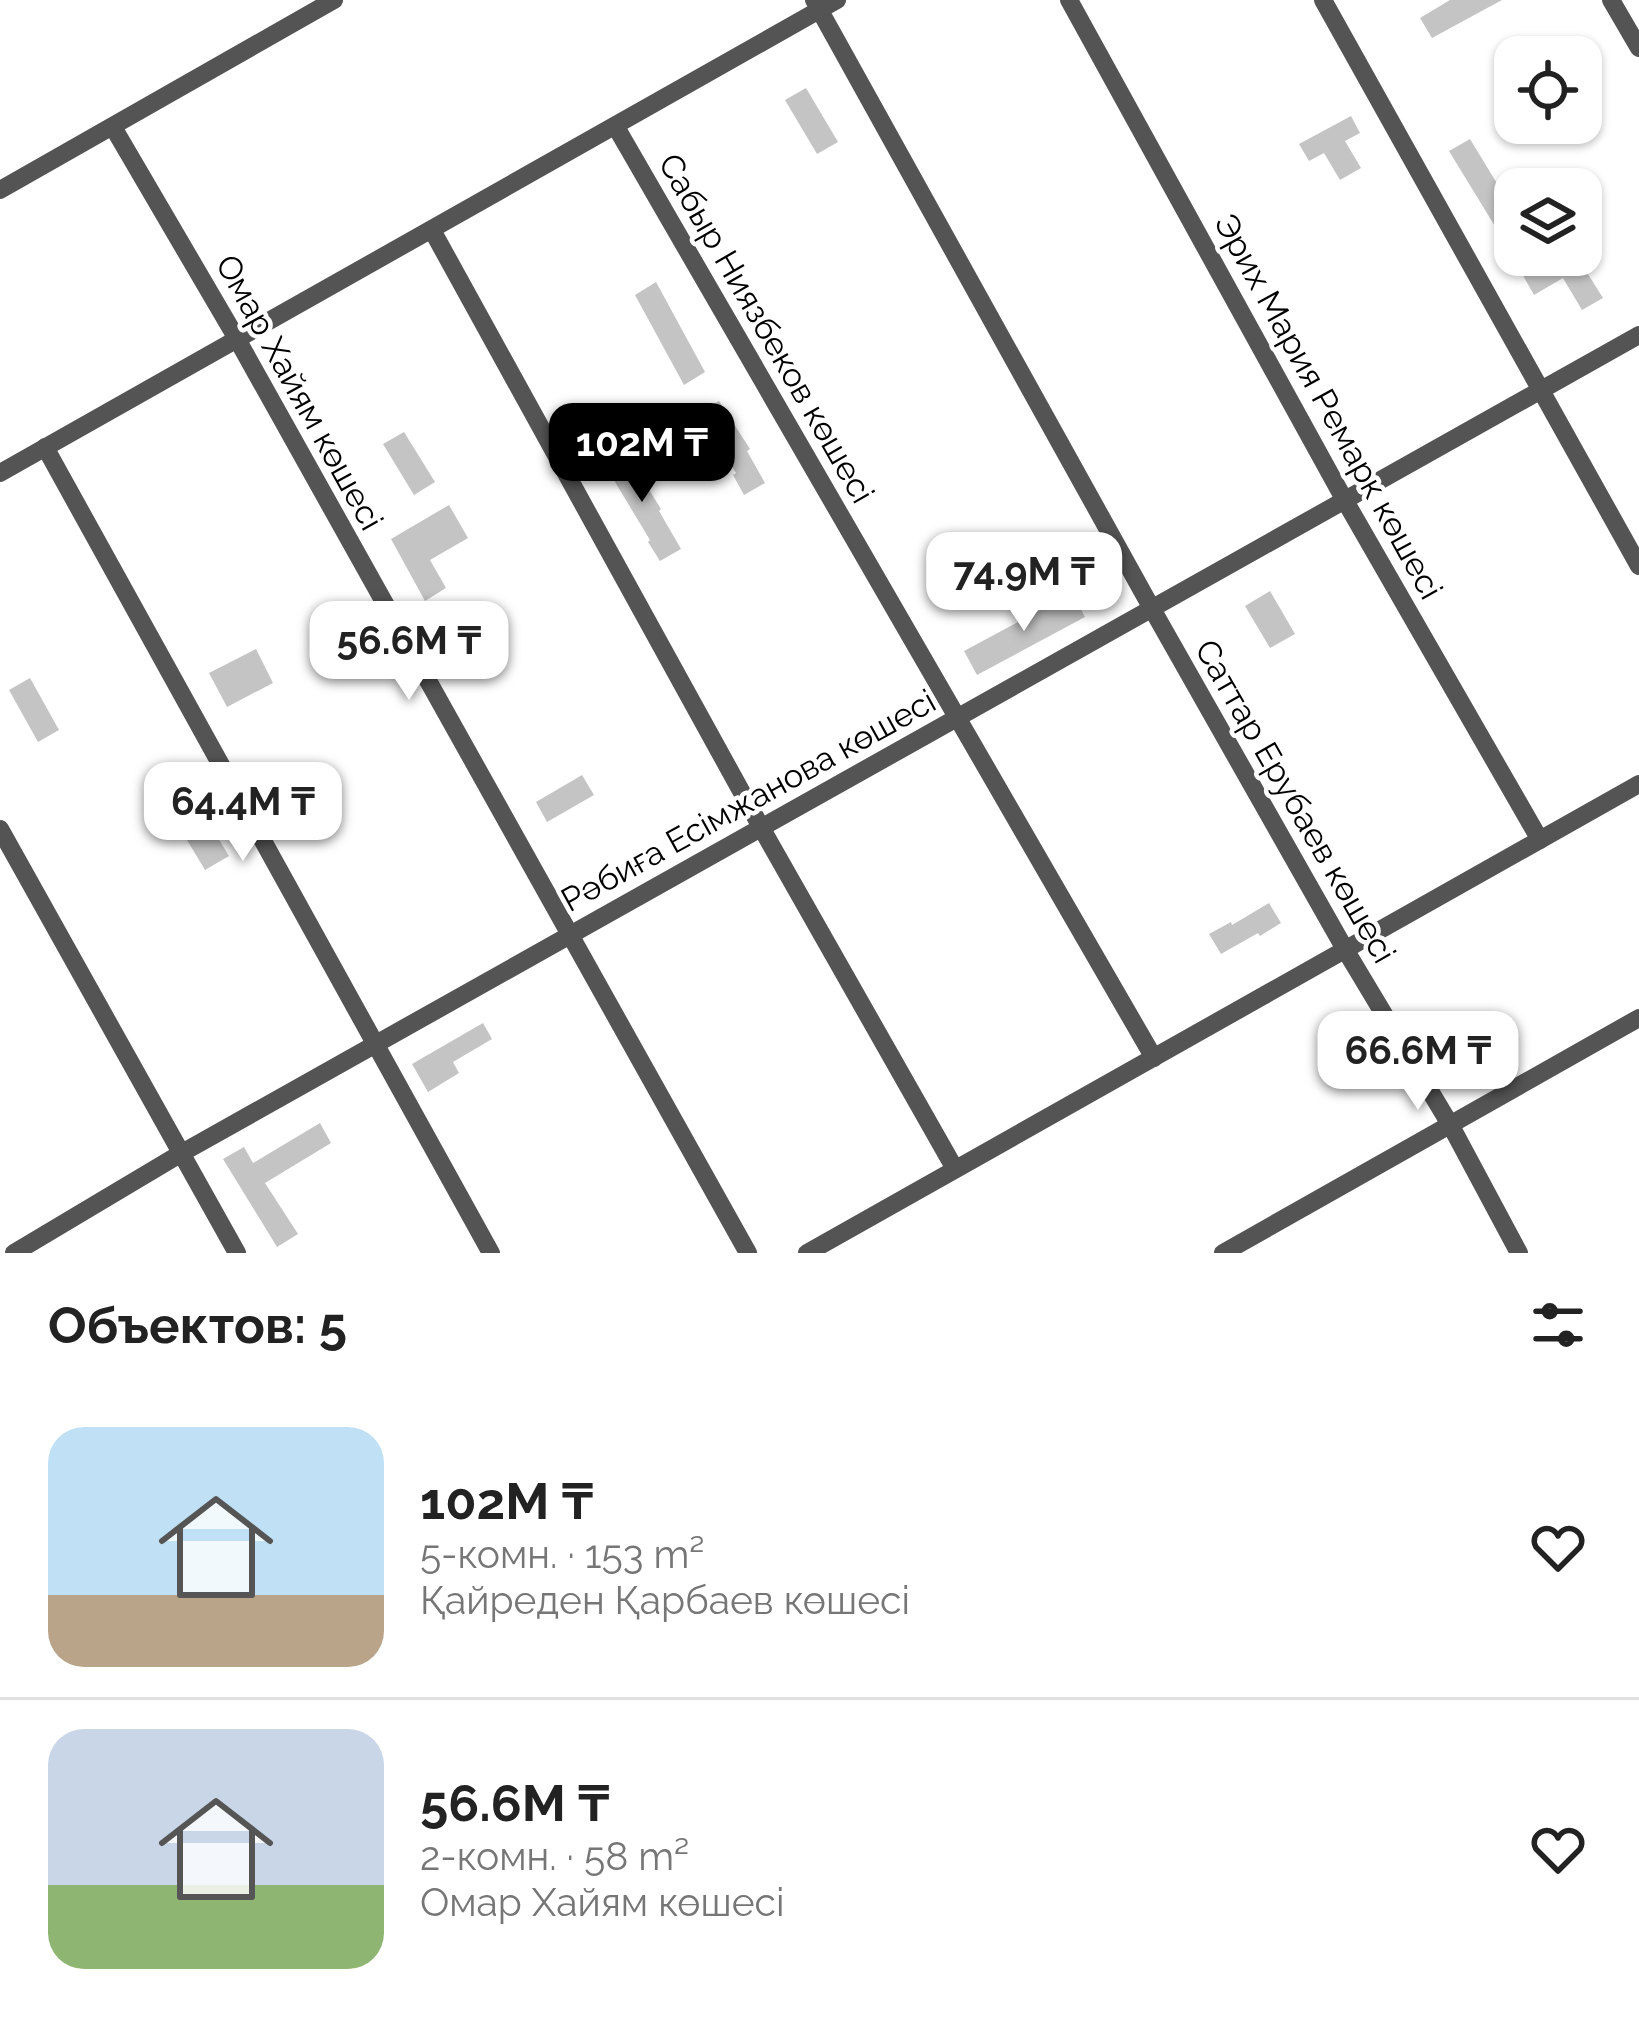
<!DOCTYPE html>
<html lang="ru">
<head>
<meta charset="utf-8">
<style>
  :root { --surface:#fff; --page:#f6f6f6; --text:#222; --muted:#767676; --line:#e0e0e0; --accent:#000 }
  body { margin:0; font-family:Raleway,sans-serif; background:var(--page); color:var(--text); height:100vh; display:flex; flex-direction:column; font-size:45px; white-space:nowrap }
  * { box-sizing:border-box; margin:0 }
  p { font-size:39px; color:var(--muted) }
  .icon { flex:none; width:66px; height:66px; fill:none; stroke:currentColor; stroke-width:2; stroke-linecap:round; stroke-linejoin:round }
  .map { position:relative; height:1253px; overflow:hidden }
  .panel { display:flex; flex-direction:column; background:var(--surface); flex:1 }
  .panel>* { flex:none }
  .buttons { position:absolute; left:1494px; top:36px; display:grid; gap:24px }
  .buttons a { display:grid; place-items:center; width:108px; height:108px; border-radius:24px; background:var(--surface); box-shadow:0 3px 9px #0004; font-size:60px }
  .price { position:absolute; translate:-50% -102px; padding:0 27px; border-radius:24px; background:#fff; color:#222; font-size:39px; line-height:78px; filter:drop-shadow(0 3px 6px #0008) }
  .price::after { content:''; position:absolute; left:50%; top:72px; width:36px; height:27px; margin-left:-18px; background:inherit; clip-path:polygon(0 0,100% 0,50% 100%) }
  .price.on { background:var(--accent); color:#fff }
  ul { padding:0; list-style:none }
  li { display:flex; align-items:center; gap:36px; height:300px; padding:0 48px }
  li+li { border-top:3px solid var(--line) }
  li span { display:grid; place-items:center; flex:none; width:336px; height:240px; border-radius:36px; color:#555 }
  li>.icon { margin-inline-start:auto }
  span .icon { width:144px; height:144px; fill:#fffc; stroke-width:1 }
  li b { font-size:51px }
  h2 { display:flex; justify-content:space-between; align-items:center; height:144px; padding:0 48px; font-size:51px }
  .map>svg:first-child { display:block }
</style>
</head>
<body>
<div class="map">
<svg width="1639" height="1253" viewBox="0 0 1639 1253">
  <rect width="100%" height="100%" fill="#fff"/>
  <g fill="#c4c4c4">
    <path d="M1450,0H1502L1432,38L1420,18Z"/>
    <path d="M806,88L838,142L817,154L785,100Z"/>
    <path d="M1351,116L1360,133L1345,141L1361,168L1340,180L1324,153L1309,161L1299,144Z"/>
    <path d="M1470,139L1515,213V217L1496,228L1449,151Z"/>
    <path d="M1530,255H1576L1603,298L1582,310L1563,278L1534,295L1516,263Z"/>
    <path d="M656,282L705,372L684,385L635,295Z"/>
    <path d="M719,401L750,449L747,451L765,483L744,495L733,475L736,473L698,413Z"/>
    <path d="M404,432L435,482L414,495L383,444Z"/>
    <path d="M624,450L661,509L659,511L681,549L660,561L648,542L650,540L603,462Z"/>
    <path d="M449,505L468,538L430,560L446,588L425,601L391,539Z"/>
    <path d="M1270,591L1295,634L1270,648L1245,606Z"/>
    <path d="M1072,593L1085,617L977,675L964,651Z"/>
    <path d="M256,649L273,683L227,707L209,673Z"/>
    <path d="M30,678L59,730L38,742L9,690Z"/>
    <path d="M582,775L594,795L547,822L536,802Z"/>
    <path d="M208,821L229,856L205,870L184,835Z"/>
    <path d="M1269,903L1281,923L1260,936L1258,933L1221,954L1209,934L1231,922L1232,925Z"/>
    <path d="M483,1023L492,1039L453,1062L459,1073L428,1092L412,1064Z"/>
    <path d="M320,1123L331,1143L265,1183L298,1234L277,1247L223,1159L244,1147L253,1163Z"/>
  </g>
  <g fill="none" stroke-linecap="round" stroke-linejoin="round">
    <g stroke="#545454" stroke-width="18">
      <path d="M814,0L1151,607L1346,951L1451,1126L1519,1253"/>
      <path d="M1069,0L1344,499L1540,840"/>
      <path d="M1323,0L1639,566"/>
      <path d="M1611,0L1639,48"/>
      <path d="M113,127L237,339L748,1253"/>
      <path d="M616,127L1154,1058"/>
      <path d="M0,190L334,0"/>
      <path d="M432,230L762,829L955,1169"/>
      <path d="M45,447L491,1253"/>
      <path d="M0,473L837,0"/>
      <path d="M0,829L237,1253"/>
      <path d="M14,1253L180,1154L1639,335"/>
      <path d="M807,1253L1639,784"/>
      <path d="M1223,1253L1639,1018"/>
    </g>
  </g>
  <g text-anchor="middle" stroke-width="9" stroke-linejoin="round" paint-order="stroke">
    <g font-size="33" fill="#000" stroke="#fff">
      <text transform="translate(767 328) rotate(60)" y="12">Сабыр Ниязбеков көшесі</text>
      <text transform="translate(300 392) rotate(61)" y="12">Омар Хайям көшесі</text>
      <text transform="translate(1329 406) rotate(61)" y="12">Эрих Мария Ремарк көшесі</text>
      <text transform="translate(748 800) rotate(-29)" y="12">Рәбиға Есімжанова көшесі</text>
      <text transform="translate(1296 801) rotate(60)" y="12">Саттар Ерубаев көшесі</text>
    </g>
  </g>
</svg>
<div class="buttons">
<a><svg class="icon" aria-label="locate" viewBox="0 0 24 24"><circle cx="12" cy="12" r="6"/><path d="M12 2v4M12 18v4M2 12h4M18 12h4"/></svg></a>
<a><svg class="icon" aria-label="layers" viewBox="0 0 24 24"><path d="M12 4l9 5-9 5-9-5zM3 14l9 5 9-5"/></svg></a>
</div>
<b class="price on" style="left:642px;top:505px">102M ₸</b>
<b class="price" style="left:1024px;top:634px">74.9M ₸</b>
<b class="price" style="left:409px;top:703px">56.6M ₸</b>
<b class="price" style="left:243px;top:864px">64.4M ₸</b>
<b class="price" style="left:1418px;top:1113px">66.6M ₸</b>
</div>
<section class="panel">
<h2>Объектов: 5<svg class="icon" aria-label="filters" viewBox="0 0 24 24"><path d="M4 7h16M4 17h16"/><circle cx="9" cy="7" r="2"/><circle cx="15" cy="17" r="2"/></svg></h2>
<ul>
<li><span style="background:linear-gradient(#bfe0f5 70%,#b9a48a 0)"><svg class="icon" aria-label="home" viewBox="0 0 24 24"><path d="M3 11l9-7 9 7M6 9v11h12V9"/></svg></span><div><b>102M ₸</b><p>5-комн. · 153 m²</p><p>Қайреден Қарбаев көшесі</p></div><svg class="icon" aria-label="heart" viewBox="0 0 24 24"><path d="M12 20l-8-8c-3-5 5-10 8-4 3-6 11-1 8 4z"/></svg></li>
<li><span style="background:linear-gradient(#c9d6e8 65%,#8fb573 0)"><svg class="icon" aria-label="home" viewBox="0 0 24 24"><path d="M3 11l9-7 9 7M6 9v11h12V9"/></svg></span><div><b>56.6M ₸</b><p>2-комн. · 58 m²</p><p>Омар Хайям көшесі</p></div><svg class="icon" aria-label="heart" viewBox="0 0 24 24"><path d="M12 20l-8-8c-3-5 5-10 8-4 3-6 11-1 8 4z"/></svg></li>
</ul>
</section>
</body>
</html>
